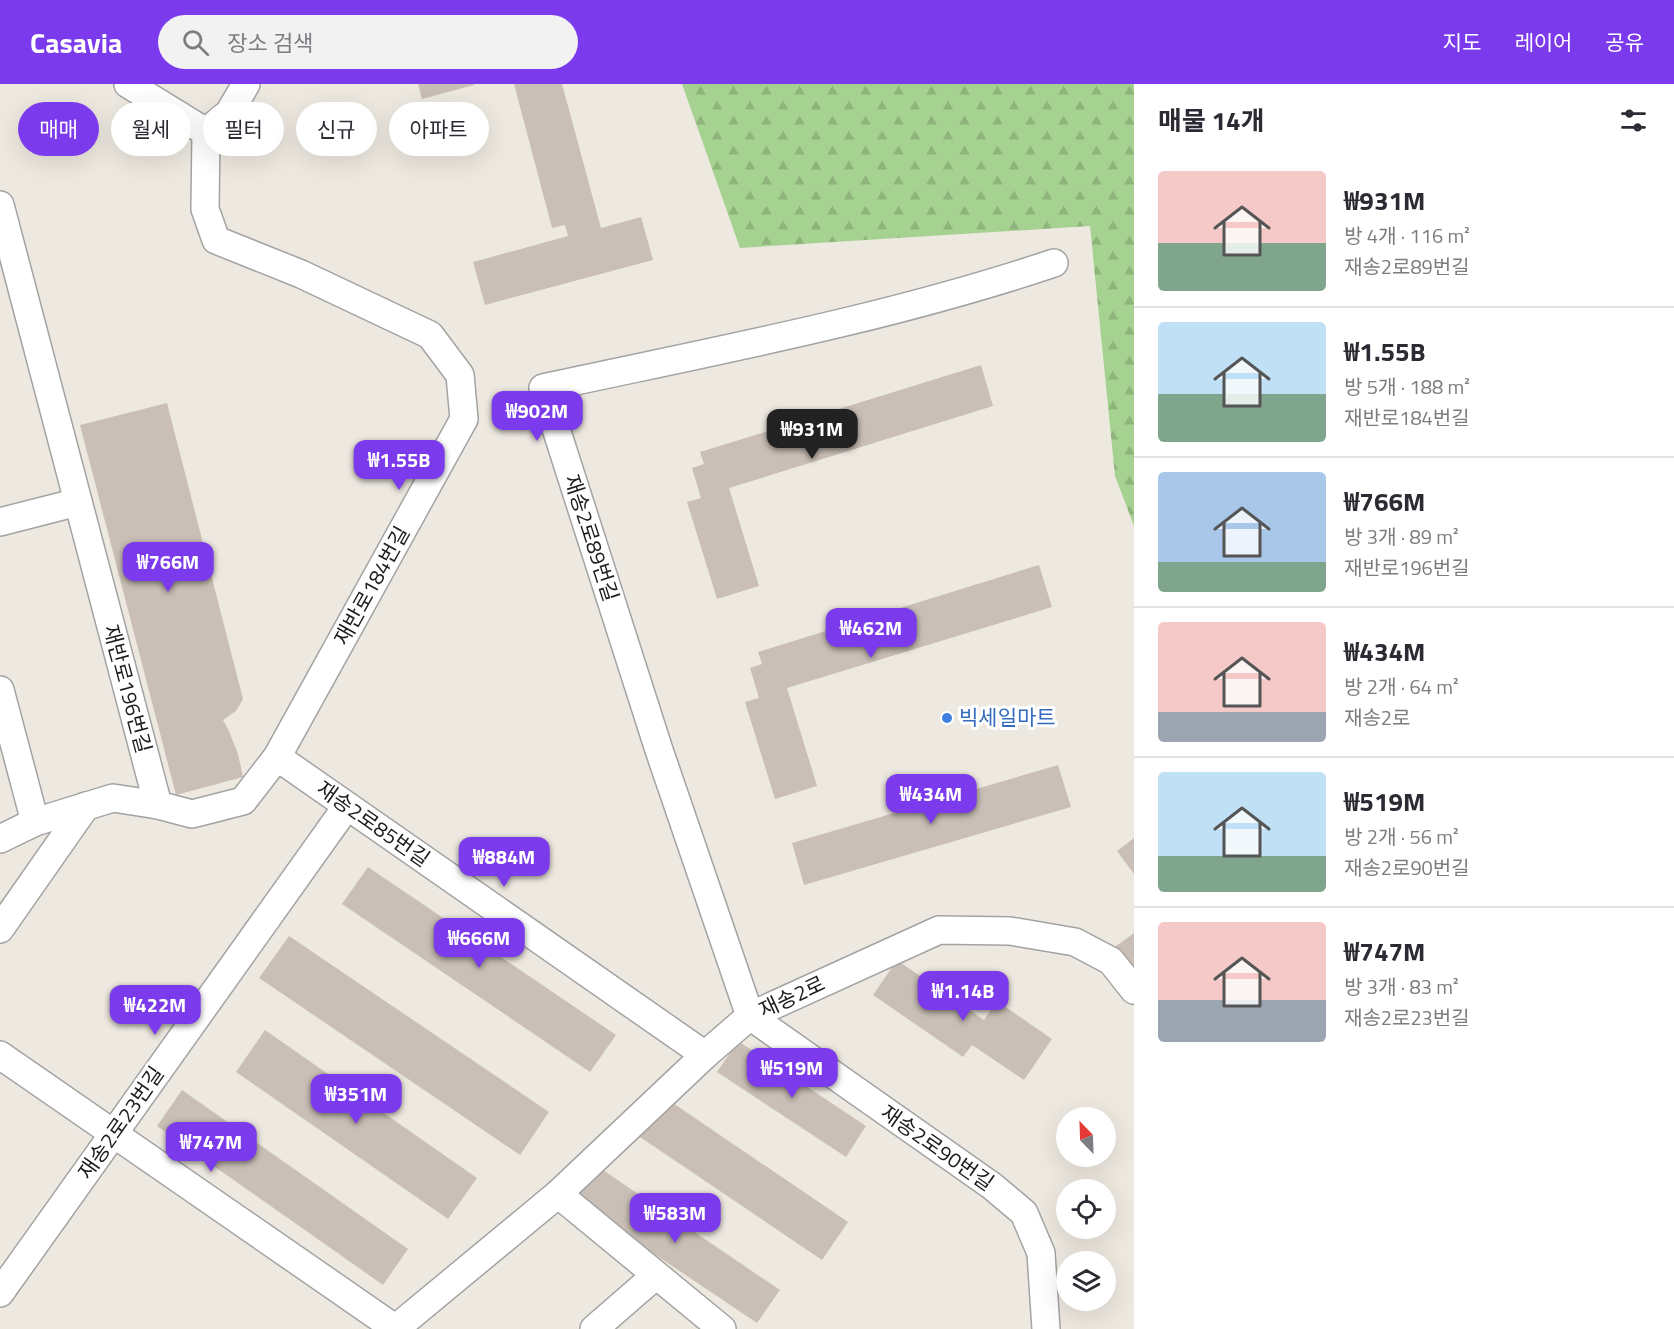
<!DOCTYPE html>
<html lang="ko">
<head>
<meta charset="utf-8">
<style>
  :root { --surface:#fff; --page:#f2f2f3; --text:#2b2b33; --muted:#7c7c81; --line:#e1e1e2; --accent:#7c3aed }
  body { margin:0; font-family:"Titillium Web","Noto Sans KR",sans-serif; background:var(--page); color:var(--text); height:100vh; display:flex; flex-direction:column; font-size:22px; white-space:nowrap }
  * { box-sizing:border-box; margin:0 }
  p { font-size:20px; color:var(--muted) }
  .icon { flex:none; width:33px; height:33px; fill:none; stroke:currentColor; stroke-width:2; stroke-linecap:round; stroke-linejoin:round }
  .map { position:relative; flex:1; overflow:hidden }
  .side { display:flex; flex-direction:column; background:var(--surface); width:540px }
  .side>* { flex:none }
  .top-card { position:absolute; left:18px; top:18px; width:570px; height:54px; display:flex; gap:12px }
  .needle { width:39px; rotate:337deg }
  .controls { position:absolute; left:1056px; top:1023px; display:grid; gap:12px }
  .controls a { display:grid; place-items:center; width:60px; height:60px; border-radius:50%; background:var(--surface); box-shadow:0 6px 24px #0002; font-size:30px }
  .price { position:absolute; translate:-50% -51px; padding:0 14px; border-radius:12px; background:var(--accent); color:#fff; font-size:20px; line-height:39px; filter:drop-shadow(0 2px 3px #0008) }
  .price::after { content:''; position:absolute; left:50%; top:36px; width:18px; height:14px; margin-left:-9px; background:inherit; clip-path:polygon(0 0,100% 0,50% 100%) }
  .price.current { background:#222; color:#fff }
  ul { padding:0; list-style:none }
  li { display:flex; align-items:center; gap:18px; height:150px; padding:0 24px }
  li+li { border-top:2px solid var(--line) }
  li span { display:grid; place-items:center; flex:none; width:168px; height:120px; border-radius:6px; color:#555 }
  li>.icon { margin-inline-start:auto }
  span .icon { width:72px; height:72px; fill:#fffc; stroke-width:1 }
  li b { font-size:26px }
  h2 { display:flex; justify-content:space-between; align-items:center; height:72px; padding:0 24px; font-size:26px }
  .pill { padding:0 21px; border-radius:27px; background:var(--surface); box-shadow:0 6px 24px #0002; font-size:21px; line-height:54px }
  .pill.current { background:var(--accent); color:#fff }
  header { display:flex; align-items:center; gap:36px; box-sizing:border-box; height:84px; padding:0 30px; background:var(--accent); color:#fff }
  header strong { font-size:28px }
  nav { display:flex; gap:33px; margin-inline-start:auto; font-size:21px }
  .search { width:420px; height:54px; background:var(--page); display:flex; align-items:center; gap:15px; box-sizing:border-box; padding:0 21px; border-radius:33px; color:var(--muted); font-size:22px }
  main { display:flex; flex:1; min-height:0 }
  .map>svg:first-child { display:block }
</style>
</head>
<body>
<header>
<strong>Casavia</strong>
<div class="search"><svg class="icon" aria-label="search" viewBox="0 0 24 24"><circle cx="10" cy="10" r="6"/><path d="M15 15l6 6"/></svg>장소 검색</div>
<nav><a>지도</a><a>레이어</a><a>공유</a></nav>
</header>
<main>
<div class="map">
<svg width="1134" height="1245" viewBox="0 0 1134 1245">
  <defs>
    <pattern id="forest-firs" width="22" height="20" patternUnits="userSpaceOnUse" patternTransform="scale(1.5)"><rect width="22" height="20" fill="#a6d291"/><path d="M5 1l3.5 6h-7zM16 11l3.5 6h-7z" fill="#8eb47c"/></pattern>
  </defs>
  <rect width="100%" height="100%" fill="#eee9e0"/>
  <path fill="url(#forest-firs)" d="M682,0H1134V442L1115,392L1090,142L740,164Z"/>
  <g fill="#cabfb6">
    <path d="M418,0H474V1L422,15Z"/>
    <path d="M514,0H562L601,144L641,133L653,176L485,221L473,178L568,152L565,141L552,144Z"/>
    <path d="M981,281L993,322L729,404L759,502L717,515L687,418L701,414L692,384L704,380L700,368Z"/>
    <path d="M167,319L243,615L236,627L223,636L229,647L238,670L243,693L176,711L80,341Z"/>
    <path d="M1039,481L1052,523L787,604L817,702L775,715L745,618L759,614L750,584L762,580L758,568Z"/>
    <path d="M1058,681L1071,723L804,801L792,759Z"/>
    <path d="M1134,754V790L1117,767Z"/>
    <path d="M368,783L616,951L590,988L342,820Z"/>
    <path d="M1134,849V898L1108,868Z"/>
    <path d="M289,852L549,1028L520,1071L259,894Z"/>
    <path d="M897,876L984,936L997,917L1052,955L1024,996L972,961L963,973L873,911Z"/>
    <path d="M265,946L477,1094L448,1135L236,988Z"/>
    <path d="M738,957L866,1042L846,1073L717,988Z"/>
    <path d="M182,1006L408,1165L383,1201L157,1042Z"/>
    <path d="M667,1015L848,1138L822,1176L640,1053Z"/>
    <path d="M594,1080L780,1206L757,1239L571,1114Z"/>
  </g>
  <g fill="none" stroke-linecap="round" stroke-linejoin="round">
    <g stroke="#a3a3a3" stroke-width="30">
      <g id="minor">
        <path d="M206,48L229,29L246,0"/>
        <path d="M0,121L158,721"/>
        <path d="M0,438L78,418"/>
        <path d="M0,606L35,738"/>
        <path d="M277,673L705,971"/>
        <path d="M0,755L35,738L113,714L158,721L192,730L243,717L277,673L464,335L460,291L430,251L301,190L216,156L205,125L206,48L128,0"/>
        <path d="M0,845L86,722"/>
        <path d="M0,971L396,1245"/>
        <path d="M558,1110L722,1245"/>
        <path d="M0,1209L347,722"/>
        <path d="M395,1245L558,1110L705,971L750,932L939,846L1010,847L1075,858L1111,877L1134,906"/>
        <path d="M594,1245L655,1192"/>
        <path d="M1046,1245L1041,1169L1024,1129L992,1102L750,932L659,666L543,304C714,267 887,235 1054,179"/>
      </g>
    </g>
    <use href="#minor" stroke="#fff" stroke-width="27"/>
  </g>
  <circle fill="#3f7fe0" stroke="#fff" stroke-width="2" cx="947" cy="634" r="6"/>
  <g text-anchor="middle" stroke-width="6" stroke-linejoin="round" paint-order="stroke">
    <g font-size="21" fill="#1c1c1c" stroke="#fff">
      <text transform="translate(591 454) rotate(72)" y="7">재송2로89번길</text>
      <text transform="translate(372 502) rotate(-61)" y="7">재반로184번길</text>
      <text transform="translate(127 605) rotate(75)" y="7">재반로196번길</text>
      <text transform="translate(373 740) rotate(35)" y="7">재송2로85번길</text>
      <text transform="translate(792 913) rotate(-25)" y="7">재송2로</text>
      <text transform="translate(121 1039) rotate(-55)" y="7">재송2로23번길</text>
      <text transform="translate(937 1064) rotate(35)" y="7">재송2로90번길</text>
    </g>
    <g font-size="21" fill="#366cbe" stroke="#fff" text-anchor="start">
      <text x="959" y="641">빅세일마트</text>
    </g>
  </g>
</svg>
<div class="controls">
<a><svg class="needle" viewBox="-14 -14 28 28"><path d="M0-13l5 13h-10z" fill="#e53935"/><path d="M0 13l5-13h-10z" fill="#7c7c81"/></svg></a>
<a><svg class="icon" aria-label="locate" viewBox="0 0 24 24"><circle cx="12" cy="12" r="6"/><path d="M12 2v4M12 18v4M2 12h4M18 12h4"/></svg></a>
<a><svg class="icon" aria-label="layers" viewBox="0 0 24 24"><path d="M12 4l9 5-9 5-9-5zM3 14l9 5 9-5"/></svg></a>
</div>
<b class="price" style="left:537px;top:358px">₩902M</b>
<b class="price current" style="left:812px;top:376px">₩931M</b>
<b class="price" style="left:399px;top:407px">₩1.55B</b>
<b class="price" style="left:168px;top:509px">₩766M</b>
<b class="price" style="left:871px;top:575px">₩462M</b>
<b class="price" style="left:931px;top:741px">₩434M</b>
<b class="price" style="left:504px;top:804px">₩884M</b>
<b class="price" style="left:479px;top:885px">₩666M</b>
<b class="price" style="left:963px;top:938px">₩1.14B</b>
<b class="price" style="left:155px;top:952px">₩422M</b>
<b class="price" style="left:792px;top:1015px">₩519M</b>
<b class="price" style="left:356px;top:1041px">₩351M</b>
<b class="price" style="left:211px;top:1089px">₩747M</b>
<b class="price" style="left:675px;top:1160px">₩583M</b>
<div class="top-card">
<a class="pill current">매매</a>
<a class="pill">월세</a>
<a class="pill">필터</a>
<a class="pill">신규</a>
<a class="pill">아파트</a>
</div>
</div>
<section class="side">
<h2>매물 14개<svg class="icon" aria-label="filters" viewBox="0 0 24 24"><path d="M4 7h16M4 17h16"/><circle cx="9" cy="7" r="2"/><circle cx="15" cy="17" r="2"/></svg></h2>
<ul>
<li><span style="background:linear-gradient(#f6c9c9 60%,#7fa58c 0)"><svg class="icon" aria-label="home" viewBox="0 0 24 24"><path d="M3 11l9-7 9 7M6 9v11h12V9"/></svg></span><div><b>₩931M</b><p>방 4개 · 116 m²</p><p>재송2로89번길</p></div></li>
<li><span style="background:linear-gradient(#bfe0f5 60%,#7fa58c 0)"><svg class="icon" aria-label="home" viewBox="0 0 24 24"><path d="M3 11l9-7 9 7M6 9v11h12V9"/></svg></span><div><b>₩1.55B</b><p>방 5개 · 188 m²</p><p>재반로184번길</p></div></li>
<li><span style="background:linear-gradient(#a9c7e8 75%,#7fa58c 0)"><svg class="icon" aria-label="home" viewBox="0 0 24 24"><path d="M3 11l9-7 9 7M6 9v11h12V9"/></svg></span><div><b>₩766M</b><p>방 3개 · 89 m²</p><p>재반로196번길</p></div></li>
<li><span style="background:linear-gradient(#f6c9c9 75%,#9aa5b1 0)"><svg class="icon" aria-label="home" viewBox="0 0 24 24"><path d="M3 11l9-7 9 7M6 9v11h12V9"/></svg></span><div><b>₩434M</b><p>방 2개 · 64 m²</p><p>재송2로</p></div></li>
<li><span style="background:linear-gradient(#bfe0f5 70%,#7fa58c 0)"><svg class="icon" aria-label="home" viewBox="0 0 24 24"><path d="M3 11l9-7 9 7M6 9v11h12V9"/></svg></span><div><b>₩519M</b><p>방 2개 · 56 m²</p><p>재송2로90번길</p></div></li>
<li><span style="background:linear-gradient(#f6c9c9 65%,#9aa5b1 0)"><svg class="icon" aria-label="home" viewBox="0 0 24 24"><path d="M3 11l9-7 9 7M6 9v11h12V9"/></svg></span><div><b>₩747M</b><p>방 3개 · 83 m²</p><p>재송2로23번길</p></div></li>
</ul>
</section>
</main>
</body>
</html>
